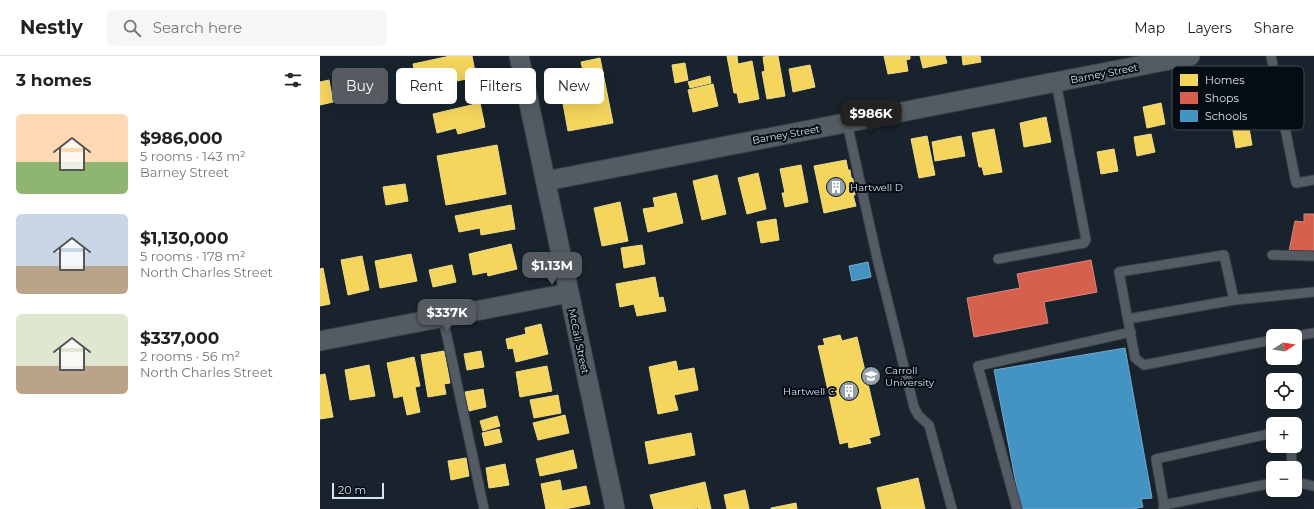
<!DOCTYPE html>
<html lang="en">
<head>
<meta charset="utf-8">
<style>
  :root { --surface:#fff; --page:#f6f6f6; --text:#222; --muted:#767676; --line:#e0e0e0; --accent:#555b60 }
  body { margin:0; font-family:Montserrat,sans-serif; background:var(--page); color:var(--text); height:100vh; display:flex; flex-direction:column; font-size:15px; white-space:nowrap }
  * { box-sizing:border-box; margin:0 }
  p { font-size:13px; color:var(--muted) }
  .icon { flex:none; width:22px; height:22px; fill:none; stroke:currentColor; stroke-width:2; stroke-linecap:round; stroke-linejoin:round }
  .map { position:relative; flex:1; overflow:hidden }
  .drawer { display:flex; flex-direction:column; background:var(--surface); width:320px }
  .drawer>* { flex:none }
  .top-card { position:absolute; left:12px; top:12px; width:380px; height:36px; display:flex; gap:8px }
  .needle { width:26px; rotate:78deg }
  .controls { position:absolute; left:946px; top:273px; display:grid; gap:8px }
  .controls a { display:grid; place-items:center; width:36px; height:36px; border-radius:6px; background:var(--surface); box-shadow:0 4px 16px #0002; font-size:20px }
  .scale { position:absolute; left:12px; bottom:10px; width:52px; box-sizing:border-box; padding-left:4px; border:2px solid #d7e4f0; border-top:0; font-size:11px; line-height:14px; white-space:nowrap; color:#d7e4f0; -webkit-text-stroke:3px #050c14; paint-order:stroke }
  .price { position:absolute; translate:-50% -34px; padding:0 9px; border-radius:8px; background:var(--accent); color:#fff; font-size:13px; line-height:26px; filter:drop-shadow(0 1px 2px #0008) }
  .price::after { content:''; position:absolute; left:50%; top:24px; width:12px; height:9px; margin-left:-6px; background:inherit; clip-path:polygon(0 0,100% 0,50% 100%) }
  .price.selected { background:#222; color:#fff }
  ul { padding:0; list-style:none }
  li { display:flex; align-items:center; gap:12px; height:100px; padding:0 16px }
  li span { display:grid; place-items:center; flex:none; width:112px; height:80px; border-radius:6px; color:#555 }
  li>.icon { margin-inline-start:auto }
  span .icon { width:48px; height:48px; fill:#fffc; stroke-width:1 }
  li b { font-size:17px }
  h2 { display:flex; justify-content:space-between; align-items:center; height:48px; padding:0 16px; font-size:17px }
  .chip { padding:0 14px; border-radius:6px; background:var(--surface); box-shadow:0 4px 16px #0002; font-size:14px; line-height:36px }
  .chip.selected { background:var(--accent); color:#fff }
  header { display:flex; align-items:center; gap:24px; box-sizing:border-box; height:56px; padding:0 20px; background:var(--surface); border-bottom:1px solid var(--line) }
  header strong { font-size:19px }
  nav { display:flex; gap:22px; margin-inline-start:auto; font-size:14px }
  .search { width:280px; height:36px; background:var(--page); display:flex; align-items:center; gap:10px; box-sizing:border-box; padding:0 14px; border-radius:6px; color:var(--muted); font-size:15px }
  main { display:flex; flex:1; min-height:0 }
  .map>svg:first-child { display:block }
</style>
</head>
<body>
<header>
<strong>Nestly</strong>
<div class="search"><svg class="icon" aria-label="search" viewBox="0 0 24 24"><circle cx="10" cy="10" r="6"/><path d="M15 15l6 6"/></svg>Search here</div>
<nav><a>Map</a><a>Layers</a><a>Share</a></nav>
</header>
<main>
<section class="drawer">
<h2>3 homes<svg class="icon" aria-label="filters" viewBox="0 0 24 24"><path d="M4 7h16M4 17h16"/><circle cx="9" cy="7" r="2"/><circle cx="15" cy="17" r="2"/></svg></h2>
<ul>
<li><span style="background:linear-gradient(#ffd9b3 60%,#8fb573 0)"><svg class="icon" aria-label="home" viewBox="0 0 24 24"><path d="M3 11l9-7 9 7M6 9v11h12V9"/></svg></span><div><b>$986,000</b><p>5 rooms · 143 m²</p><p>Barney Street</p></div></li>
<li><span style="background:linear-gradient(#c9d6e8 65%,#b9a48a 0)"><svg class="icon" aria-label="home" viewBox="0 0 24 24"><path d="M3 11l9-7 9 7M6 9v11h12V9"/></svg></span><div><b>$1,130,000</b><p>5 rooms · 178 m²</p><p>North Charles Street</p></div></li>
<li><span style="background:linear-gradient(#dfe7d0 65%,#b9a48a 0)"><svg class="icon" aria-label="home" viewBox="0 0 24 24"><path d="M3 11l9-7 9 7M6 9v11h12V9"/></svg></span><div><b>$337,000</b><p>2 rooms · 56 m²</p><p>North Charles Street</p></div></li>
</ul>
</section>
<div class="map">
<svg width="994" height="453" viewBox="0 0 994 453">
  <rect width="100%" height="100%" fill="#18232d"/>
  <g fill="#f6d55c" stroke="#edda88">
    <path d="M130,0H152L156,21L98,33L93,8Z"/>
    <path d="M407,0H417L418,8L432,5L439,43L419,47L417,37H414Z"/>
    <path d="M450,0H458L465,40L447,43L442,16L445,15L443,1Z"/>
    <path d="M564,0H590V3L586,4L588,15L568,18Z"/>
    <path d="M600,0H625L627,7L603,12Z"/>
    <path d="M642,0H660L661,6L643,9Z"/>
    <path d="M280,2L293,67L248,75L238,20L263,15L261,6Z"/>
    <path d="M365,7L368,24L355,27L352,9Z"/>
    <path d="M490,9L495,31L473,36L469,13Z"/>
    <path d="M390,20L391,27L370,32L368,26Z"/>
    <path d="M9,24L13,46L0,49V26Z"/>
    <path d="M393,28L398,50L373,56L368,34Z"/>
    <path d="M160,47L165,71L138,78L136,72L117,77L113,58Z"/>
    <path d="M841,47L845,68L827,72L823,51Z"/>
    <path d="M726,61L731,86L704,91L700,67Z"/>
    <path d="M928,66L932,89L916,92L912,69Z"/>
    <path d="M674,73L682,116L664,119L662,111H659L652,77Z"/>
    <path d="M831,78L835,96L817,100L814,81Z"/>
    <path d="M607,80L615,119L599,122L591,83Z"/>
    <path d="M641,80L645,100L615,105L612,86Z"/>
    <path d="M177,89L186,138L126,149L117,100Z"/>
    <path d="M794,93L798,115L781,118L777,96Z"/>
    <path d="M526,104L528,114H530L531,121L533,123L535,139H533L536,150L504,157L494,110Z"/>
    <path d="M481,109L488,146L465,151L462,137H465L460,113Z"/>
    <path d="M438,117L446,153L427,158L418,122Z"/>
    <path d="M397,119L406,158L382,164L373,125Z"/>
    <path d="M85,128L88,145L66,149L63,131Z"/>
    <path d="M356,137L363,167L328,176L323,153L335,151L333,142Z"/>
    <path d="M300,146L308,185L282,190L274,152Z"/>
    <path d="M191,149L195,173L161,179L160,172L139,176L135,160Z"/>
    <path d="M456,163L459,184L441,187L437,166Z"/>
    <path d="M191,188L197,213L168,220L167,216L153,219L149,198Z"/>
    <path d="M322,189L325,208L304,212L301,192Z"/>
    <path d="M91,198L97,225L60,232L55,205Z"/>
    <path d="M42,200L49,234L28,239L21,204Z"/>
    <path d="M132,209L136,226L113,231L109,214Z"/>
    <path d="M3,212L10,248L0,250V213Z"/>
    <path d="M335,221L339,242L343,241L346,255L317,260L314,248L300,251L296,228Z"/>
    <path d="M221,268L228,298L196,306L193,292L188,293L186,283L206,278L205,272Z"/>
    <path d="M520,279L522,285L537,281L560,379L549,382L551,387L529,392L528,386L520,388L498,290L505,289L503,283Z"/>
    <path d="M124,295L130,327L124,328L126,338L108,341L101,299Z"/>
    <path d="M161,295L164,311L147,314L144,298Z"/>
    <path d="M94,301L100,330L95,331L100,356L87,359L83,340L74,342L67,307Z"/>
    <path d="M356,305L358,315L374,312L378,334L354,339L358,354L338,358L329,311Z"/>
    <path d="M49,309L55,340L30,344L25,314Z"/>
    <path d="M227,310L232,335L200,341L196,316Z"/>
    <path d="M5,318L13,361L0,363V319Z"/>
    <path d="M163,333L166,351L149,355L145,336Z"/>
    <path d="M238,339L241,357L214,362L210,344Z"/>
    <path d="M245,359L249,377L218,384L213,367Z"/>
    <path d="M177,360L180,370L163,375L160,365Z"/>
    <path d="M179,373L182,386L165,390L162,377Z"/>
    <path d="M371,377L375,399L329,408L325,386Z"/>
    <path d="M253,394L257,412L220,420L216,403Z"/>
    <path d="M146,402L149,420L131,424L128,405Z"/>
    <path d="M185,408L189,429L169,432L166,412Z"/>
    <path d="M598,422L605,453H562L557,432Z"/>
    <path d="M240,424L242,435L266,430L270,448L245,453H226L221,428Z"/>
    <path d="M385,426L391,453H379L378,452L373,453H334L330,439Z"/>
    <path d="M425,434L429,453H407L404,439Z"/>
    <path d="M476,447L477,453H451V452Z"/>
  </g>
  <g fill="#d6604d" stroke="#d6887e">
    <path d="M984,158H994V196L969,195L975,165L984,166Z"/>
    <path d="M771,204L777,236L724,246L728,267L654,281L647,242L700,232L697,218Z"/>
  </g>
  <g fill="#4393c3" stroke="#6fabd0">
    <path d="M548,206L551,221L532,225L529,210Z"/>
    <path d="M805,292L832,442L821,443L823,451L812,453H701L674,314Z"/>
  </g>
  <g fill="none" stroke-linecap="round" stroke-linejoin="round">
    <g stroke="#384049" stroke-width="11">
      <g id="lane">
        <path d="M951,0L976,127L994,124"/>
        <path d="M527,67L557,202L594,351L598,359L609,369L632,453"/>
        <path d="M952,199L994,200"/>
        <path d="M678,203L764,187L766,184L736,26"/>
        <path d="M123,262L164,453"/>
        <path d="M808,263L914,244"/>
        <path d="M975,280L994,277"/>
        <path d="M953,284L824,309L815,302L799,216L904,199L914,244L994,236"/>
        <path d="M971,390L972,412"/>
        <path d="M975,426L994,430"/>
        <path d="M844,449L953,427"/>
        <path d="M697,453L658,310L811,276"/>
        <path d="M843,453H845L844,449L836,403L953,377"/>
      </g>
    </g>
    <g stroke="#384049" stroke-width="21">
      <g id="street">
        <path d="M199,0L295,453"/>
        <path d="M226,125L870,0"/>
        <path d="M0,285L249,237"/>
      </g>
    </g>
    <use href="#lane" stroke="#545b63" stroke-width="9"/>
    <use href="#street" stroke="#545b63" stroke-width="19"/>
  </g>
  <defs>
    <g id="building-disc" transform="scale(1)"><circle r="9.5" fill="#94a0ac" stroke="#050c14"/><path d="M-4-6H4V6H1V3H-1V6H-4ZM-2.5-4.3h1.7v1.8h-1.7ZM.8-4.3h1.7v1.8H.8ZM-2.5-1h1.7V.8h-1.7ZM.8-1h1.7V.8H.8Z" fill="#fff"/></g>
    <g id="university-disc" transform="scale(1)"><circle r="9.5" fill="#94a0ac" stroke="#050c14"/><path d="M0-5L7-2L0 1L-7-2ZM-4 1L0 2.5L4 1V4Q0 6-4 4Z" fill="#fff"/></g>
  </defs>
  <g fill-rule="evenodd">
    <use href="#building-disc" x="516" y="131"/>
    <use href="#university-disc" x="551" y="320"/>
    <use href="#building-disc" x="529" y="335"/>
  </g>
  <g text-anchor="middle" stroke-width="4" stroke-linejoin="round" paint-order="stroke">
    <g font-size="10" fill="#d7e4f0" stroke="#050c14">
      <text transform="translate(784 17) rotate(-11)" y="4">Barney Street</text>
      <text transform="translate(466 78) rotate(-10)" y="4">Barney Street</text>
      <text transform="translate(259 285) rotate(78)" y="4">McCall Street</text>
    </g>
    <g font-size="10" fill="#d7e4f0" stroke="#050c14" text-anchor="start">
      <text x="530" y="135">Hartwell D</text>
      <text x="565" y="318">Carroll<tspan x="565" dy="12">University</tspan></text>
      <text x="515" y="339" text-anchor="end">Hartwell C</text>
    </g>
  </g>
  <rect x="852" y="10" width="132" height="64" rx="6" fill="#050c14" stroke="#444d56" stroke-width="1"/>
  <rect x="860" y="18" width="18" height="12" fill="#f6d55c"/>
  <rect x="860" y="36" width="18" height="12" fill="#d6604d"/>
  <rect x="860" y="54" width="18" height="12" fill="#4393c3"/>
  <g font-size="11" fill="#d7e4f0">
    <text x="885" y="28">Homes</text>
    <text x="885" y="46">Shops</text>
    <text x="885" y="64">Schools</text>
  </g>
</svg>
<div class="controls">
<a><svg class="needle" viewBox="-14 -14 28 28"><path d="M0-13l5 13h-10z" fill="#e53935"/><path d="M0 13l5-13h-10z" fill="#767676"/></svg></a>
<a><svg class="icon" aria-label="locate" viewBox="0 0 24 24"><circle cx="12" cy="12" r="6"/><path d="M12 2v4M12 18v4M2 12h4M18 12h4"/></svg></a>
<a>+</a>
<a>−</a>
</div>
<div class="scale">20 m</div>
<b class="price selected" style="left:551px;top:78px">$986K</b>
<b class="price" style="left:232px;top:230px">$1.13M</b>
<b class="price" style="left:127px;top:277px">$337K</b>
<div class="top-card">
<a class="chip selected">Buy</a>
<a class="chip">Rent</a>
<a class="chip">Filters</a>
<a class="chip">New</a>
</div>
</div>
</main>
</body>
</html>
